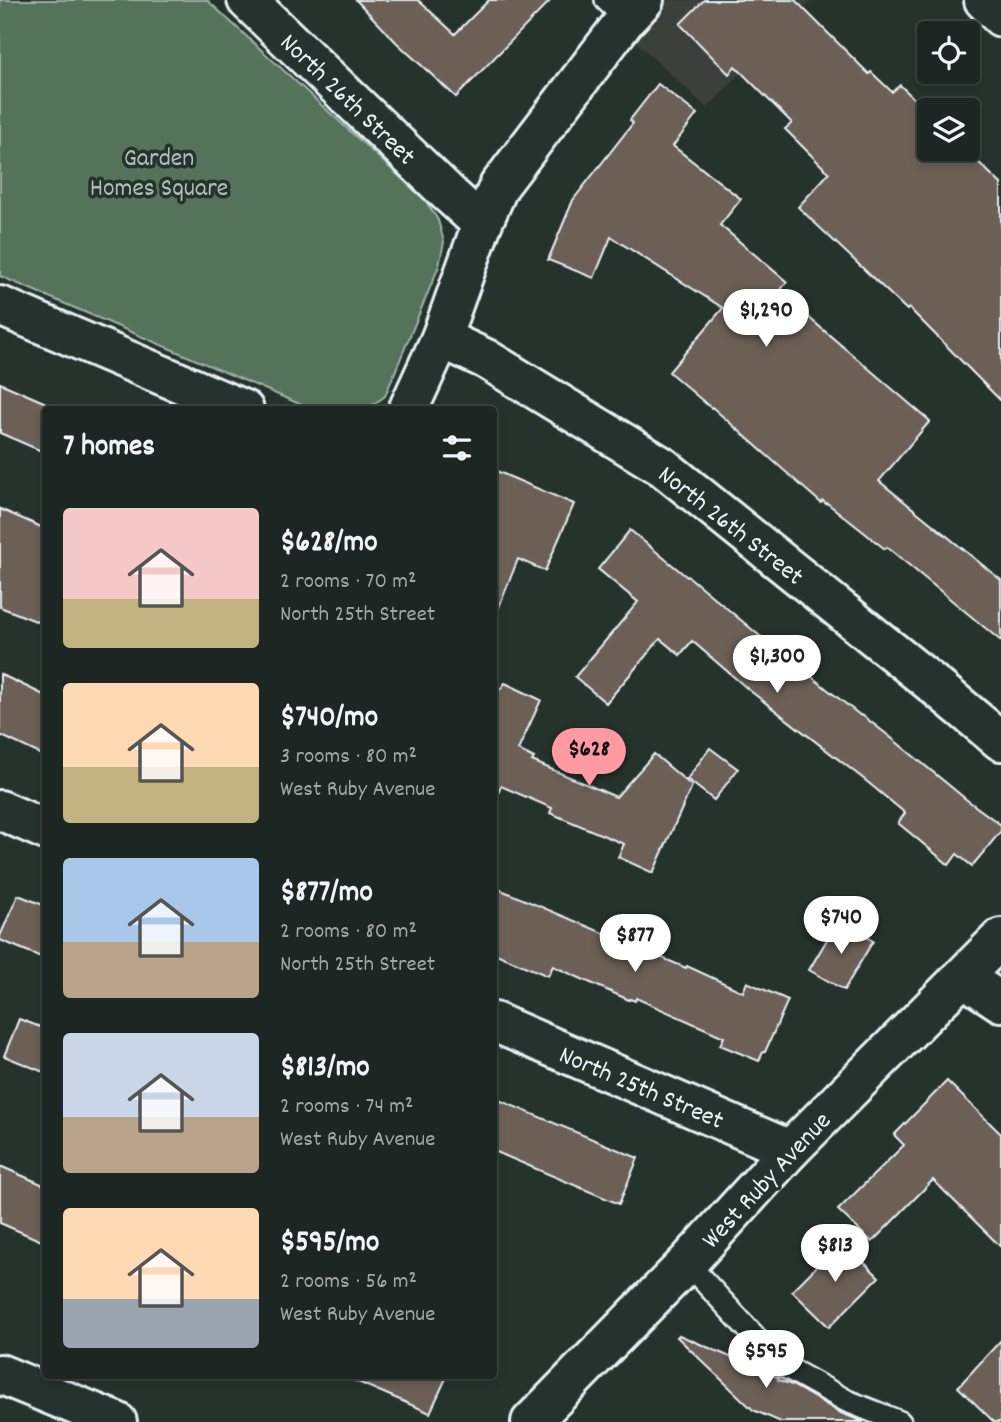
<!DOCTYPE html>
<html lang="en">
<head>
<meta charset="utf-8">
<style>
  :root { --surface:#1c2622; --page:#252e2a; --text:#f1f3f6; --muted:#a0a5a5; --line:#3a4340; --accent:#ff9aa2 }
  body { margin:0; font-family:Dekko,sans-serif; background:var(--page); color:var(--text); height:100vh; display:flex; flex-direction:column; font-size:26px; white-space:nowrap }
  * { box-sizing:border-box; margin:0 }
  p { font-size:23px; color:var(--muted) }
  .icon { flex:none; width:38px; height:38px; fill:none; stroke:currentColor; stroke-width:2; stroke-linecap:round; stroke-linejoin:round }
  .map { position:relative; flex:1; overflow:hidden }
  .details { position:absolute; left:42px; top:406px; width:455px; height:973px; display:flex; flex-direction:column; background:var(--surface); border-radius:7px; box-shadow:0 4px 10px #0003,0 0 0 2px var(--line) }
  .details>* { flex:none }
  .tools { position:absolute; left:917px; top:21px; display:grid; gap:14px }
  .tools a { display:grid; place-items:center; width:63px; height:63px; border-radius:7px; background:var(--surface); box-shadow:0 4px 10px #0003,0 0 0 2px var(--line); font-size:35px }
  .price { position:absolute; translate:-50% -60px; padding:0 16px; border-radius:24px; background:#fff; color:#222; font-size:23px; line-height:46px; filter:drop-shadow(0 2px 4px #0008) }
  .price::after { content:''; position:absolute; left:50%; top:42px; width:21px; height:16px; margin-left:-10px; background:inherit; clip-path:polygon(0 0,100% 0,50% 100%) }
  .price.selected { background:var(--accent); color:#111 }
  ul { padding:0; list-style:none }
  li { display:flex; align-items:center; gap:21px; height:175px; padding:0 21px }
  li span { display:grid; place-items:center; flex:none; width:196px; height:140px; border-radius:7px; color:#555 }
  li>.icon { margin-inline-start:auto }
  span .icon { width:84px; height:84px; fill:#fffc; stroke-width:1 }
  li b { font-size:30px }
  h2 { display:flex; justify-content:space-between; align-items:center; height:84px; padding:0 21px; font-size:30px }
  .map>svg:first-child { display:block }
</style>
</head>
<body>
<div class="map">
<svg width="1001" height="1422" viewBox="0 0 1001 1422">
  <rect width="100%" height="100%" fill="#26332d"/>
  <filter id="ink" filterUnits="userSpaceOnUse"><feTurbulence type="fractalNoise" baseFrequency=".0143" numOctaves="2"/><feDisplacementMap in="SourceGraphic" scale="14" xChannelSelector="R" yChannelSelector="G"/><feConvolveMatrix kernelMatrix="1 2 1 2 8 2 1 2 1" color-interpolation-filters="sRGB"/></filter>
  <g filter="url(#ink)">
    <path fill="#3b403a" d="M622,0H812L707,108L637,43Z"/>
    <path fill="#54725a" stroke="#9eb2a9" stroke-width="2" d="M0,0H207L425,200L438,220L444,242L439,266L385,396L367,409H311L0,276Z"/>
    <g fill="#6c6057" stroke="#e8f1f8" stroke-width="2">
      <path d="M356,0H418L455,34L489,0H551L456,97L397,43Z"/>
      <path d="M704,0H795L869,74L871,72L892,92L900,85L929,113V149H965L1001,184V401L909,308L907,310L798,207L829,173L785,129L792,123L735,66L729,74L680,24Z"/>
      <path d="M658,84L697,114L673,146L741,199L720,225L787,282L779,292L930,421L879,481L1001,580V641L887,547L885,549L827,503L826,504L823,501L821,503L712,407L711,408L669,372L723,308L611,237L594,278L548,260L573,200L633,123L630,120Z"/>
      <path d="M0,383L46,403V453L0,433Z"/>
      <path d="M494,470L574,504L545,571L518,559L495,617H494Z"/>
      <path d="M0,509L46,529V625L0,607Z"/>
      <path d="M630,530L687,577L688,576L802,671L803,670L861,716L862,715L889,736L967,800L1001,825V831L972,866L957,854L949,865L898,823L905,813L865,780L749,690L692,641L680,655L660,639L606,703L575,677L638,602L598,569Z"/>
      <path d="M0,674L46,696V757L0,735Z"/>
      <path d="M505,683L541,700L518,750L534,758L532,761L616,797L654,754L692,786L653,873L618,857L624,844L550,813L552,808L501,786L494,804V697Z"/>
      <path d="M710,748L738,769L714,800L687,779Z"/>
      <path d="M494,887L686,968L687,966L743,992L747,982L788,1000L765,1052H763L759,1061L720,1045L724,1037L636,998L635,1001L630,999L629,1000L553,966L548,976L494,953Z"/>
      <path d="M18,895L46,906V959L0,940V936Z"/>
      <path d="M835,926H848L873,941L844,990L809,970Z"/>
      <path d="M19,1019L46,1029V1073L4,1056Z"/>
      <path d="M947,1081L1001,1134V1247L933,1180L872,1242L838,1210L904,1145L894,1135Z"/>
      <path d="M494,1098L638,1158L619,1204L494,1151Z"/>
      <path d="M0,1166L46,1186V1243L0,1223Z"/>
      <path d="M842,1241L879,1277L829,1327L792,1291Z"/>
      <path d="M679,1335L777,1377L779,1378L778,1380L792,1385L841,1413L864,1422H781L753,1410L677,1337Z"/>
      <path d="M1001,1340V1422H994L958,1387Z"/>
      <path d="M344,1376H447L430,1413Z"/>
    </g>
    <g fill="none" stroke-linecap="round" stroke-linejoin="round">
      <g stroke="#e8f1f8" stroke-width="26">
        <g id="lane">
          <path d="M606,0L626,19"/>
          <path d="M687,1263L758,1340L786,1367L847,1401L900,1422"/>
        </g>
      </g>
      <g stroke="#e8f1f8" stroke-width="44">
        <g id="street">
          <path d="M247,0L451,196L482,224"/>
          <path d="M0,306L244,410"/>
          <path d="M441,338L486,359L663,467L939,689L1001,741"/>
          <path d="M408,410L441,338L482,224L499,186L626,19L644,0"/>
          <path d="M0,810L46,830"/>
          <path d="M963,977L1001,1002"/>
          <path d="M494,1022L790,1150"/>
          <path d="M531,1422L687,1263L790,1150L1001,938"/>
        </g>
      </g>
      <g stroke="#e8f1f8" stroke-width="44">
        <g id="secondary">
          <path d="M984,0L1001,17"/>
          <path d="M0,1374L117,1422"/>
        </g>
      </g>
      <use href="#lane" stroke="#26332d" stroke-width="21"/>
      <use href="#street" stroke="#26332d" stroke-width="38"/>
      <use href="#secondary" stroke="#26332d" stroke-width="38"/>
    </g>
  </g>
  <g text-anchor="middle" stroke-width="7" stroke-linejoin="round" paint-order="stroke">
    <g font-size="26" fill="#e8f1f8" stroke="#26332d">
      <text transform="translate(349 98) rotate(44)" y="9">North 26th Street</text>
      <text transform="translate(732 524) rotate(38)" y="9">North 26th Street</text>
      <text transform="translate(642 1086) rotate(23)" y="9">North 25th Street</text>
      <text transform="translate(765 1179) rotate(-47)" y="9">West Ruby Avenue</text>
    </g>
    <g font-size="26" fill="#adbeb9" stroke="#26332d">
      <text x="159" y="165">Garden<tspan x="159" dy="30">Homes Square</tspan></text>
    </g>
  </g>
</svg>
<div class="tools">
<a><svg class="icon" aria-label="locate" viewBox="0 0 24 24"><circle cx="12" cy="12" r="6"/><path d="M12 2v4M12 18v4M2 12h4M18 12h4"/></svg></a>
<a><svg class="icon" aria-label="layers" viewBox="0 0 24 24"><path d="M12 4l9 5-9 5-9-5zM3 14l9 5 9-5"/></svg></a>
</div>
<b class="price" style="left:766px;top:349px">$1,290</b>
<b class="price" style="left:777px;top:695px">$1,300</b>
<b class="price selected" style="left:589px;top:788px">$628</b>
<b class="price" style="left:841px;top:956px">$740</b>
<b class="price" style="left:635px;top:974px">$877</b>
<b class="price" style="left:835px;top:1284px">$813</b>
<b class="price" style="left:766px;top:1390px">$595</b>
<section class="details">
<h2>7 homes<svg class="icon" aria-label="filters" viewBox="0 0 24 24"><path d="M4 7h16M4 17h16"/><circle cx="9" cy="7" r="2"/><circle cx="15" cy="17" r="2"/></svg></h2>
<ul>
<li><span style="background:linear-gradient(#f6c9c9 65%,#c2b280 0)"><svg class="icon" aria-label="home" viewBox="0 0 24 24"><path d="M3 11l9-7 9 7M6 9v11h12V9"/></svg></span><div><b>$628/mo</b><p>2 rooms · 70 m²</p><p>North 25th Street</p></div></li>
<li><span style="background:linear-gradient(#ffd9b3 60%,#c2b280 0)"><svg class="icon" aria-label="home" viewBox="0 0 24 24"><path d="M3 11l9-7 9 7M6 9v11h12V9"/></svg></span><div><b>$740/mo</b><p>3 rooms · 80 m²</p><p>West Ruby Avenue</p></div></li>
<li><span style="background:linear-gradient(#a9c7e8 60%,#b9a48a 0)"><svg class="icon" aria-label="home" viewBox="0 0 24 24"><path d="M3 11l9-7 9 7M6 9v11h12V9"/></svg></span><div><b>$877/mo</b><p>2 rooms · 80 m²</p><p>North 25th Street</p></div></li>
<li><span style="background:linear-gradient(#c9d6e8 60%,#b9a48a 0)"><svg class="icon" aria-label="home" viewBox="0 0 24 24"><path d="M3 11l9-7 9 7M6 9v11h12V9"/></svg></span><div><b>$813/mo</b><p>2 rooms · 74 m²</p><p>West Ruby Avenue</p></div></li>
<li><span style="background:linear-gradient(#ffd9b3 65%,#9aa5b1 0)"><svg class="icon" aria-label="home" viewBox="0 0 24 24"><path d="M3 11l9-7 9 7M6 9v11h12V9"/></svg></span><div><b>$595/mo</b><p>2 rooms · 56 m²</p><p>West Ruby Avenue</p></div></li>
</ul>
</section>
</div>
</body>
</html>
